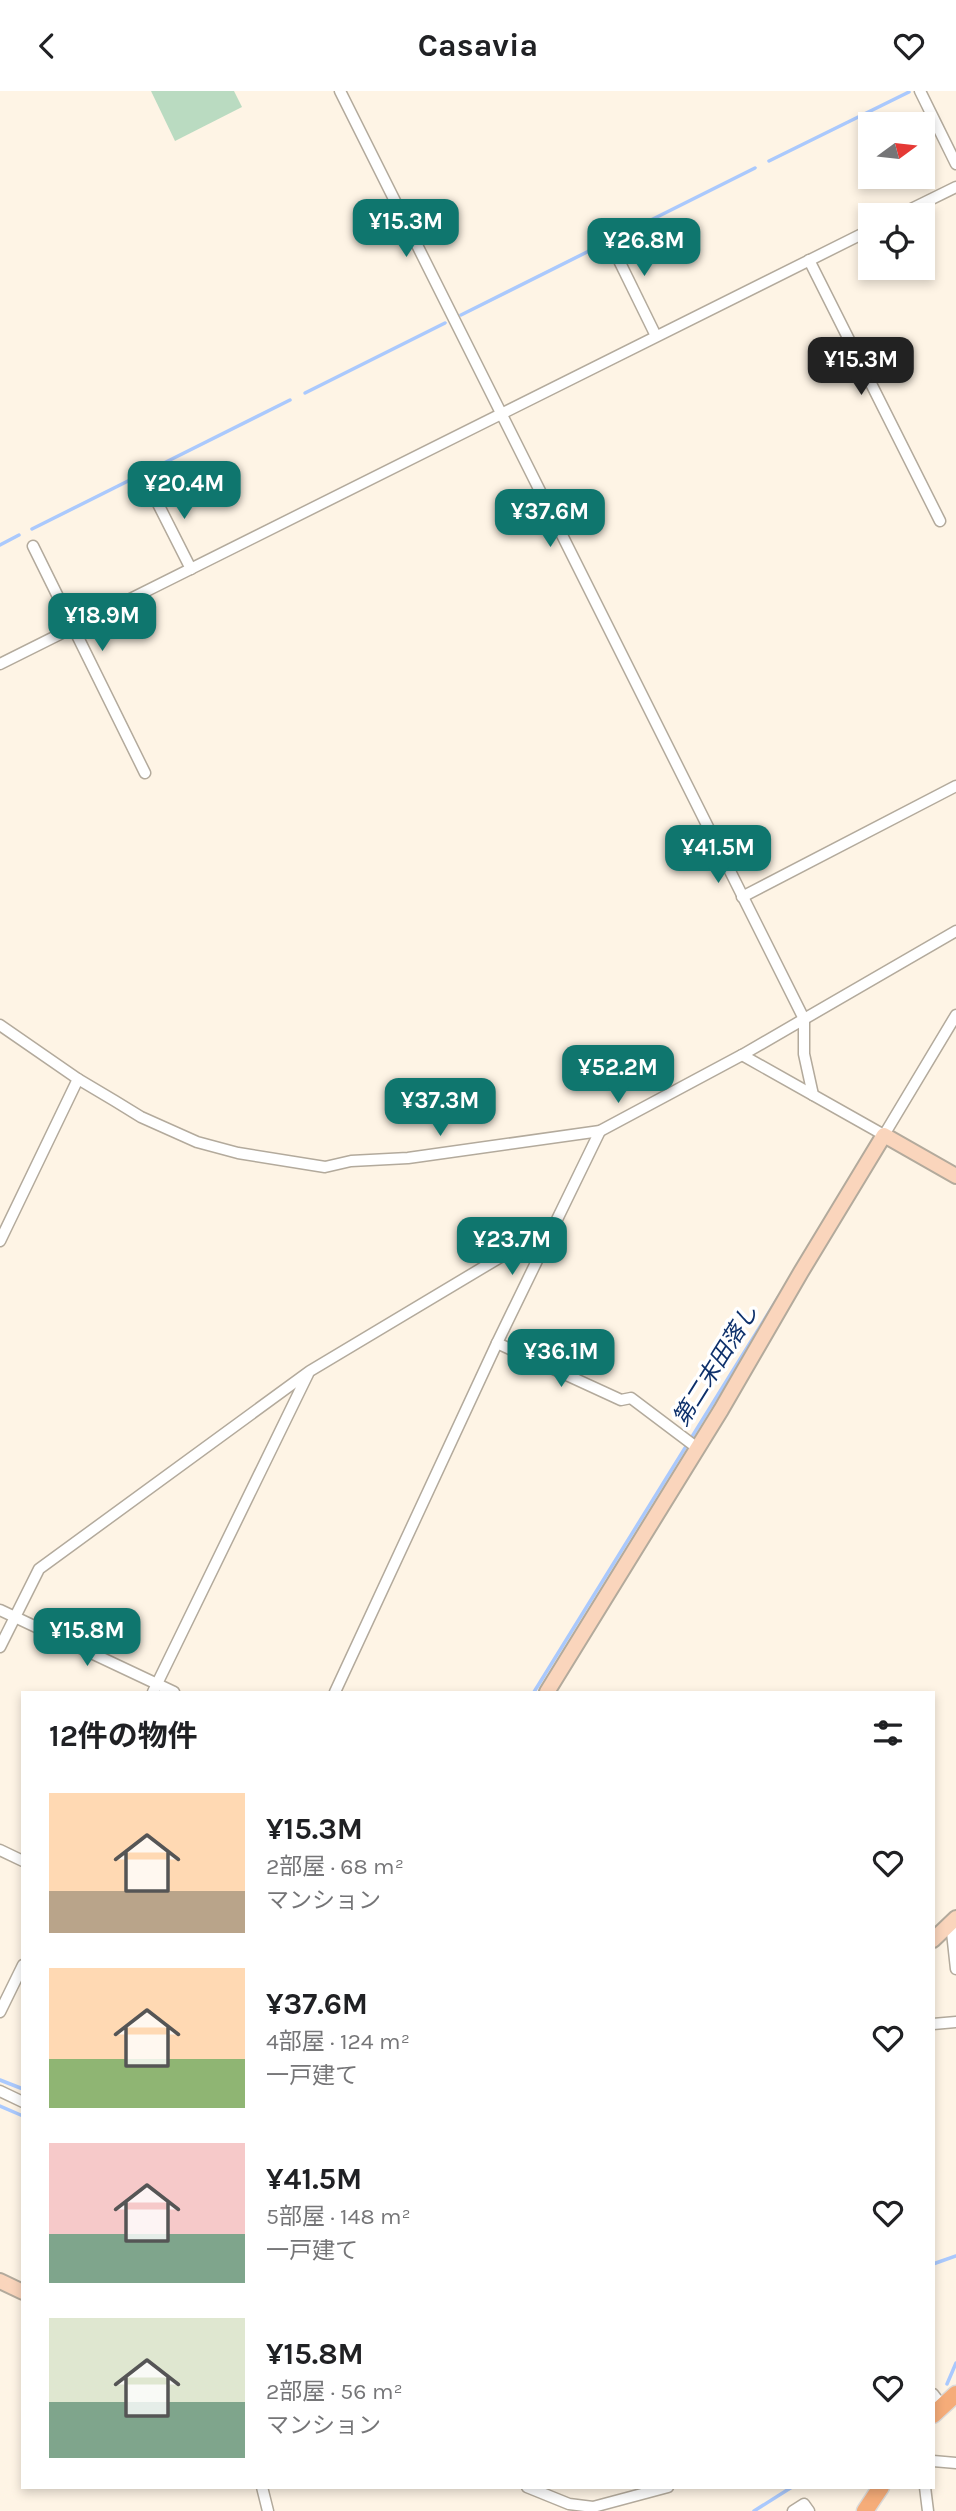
<!DOCTYPE html>
<html lang="ja">
<head>
<meta charset="utf-8">
<style>
  :root { --surface:#fff; --page:#f6f6f6; --text:#202124; --muted:#757577; --accent:#0f766e }
  body { margin:0; font-family:Karla,"Noto Sans JP",sans-serif; background:var(--page); color:var(--text); height:100vh; display:flex; flex-direction:column; font-size:26px; white-space:nowrap }
  * { box-sizing:border-box; margin:0 }
  p { font-size:23px; color:var(--muted) }
  .icon { flex:none; width:38px; height:38px; fill:none; stroke:currentColor; stroke-width:2; stroke-linecap:round; stroke-linejoin:round }
  .map { position:relative; flex:1; overflow:hidden }
  .side { position:absolute; left:21px; top:1600px; width:914px; height:798px; display:flex; flex-direction:column; background:var(--surface); border-radius:0px; box-shadow:0 4px 10px #0003 }
  .side>* { flex:none }
  .needle { width:46px; rotate:75deg }
  .fabs { position:absolute; left:858px; top:21px; display:grid; gap:14px }
  .fabs a { display:grid; place-items:center; width:77px; height:77px; border-radius:0px; background:var(--surface); box-shadow:0 4px 10px #0003; font-size:35px }
  .price { position:absolute; translate:-50% -60px; padding:0 16px; border-radius:14px; background:var(--accent); color:#fff; font-size:23px; line-height:46px; filter:drop-shadow(0 2px 4px #0008) }
  .price::after { content:''; position:absolute; left:50%; top:42px; width:21px; height:16px; margin-left:-10px; background:inherit; clip-path:polygon(0 0,100% 0,50% 100%) }
  .price.on { background:#222; color:#fff }
  ul { padding:0; list-style:none }
  li { display:flex; align-items:center; gap:21px; height:175px; padding:0 28px }
  li span { display:grid; place-items:center; flex:none; width:196px; height:140px; border-radius:0px; color:#555 }
  li>.icon { margin-inline-start:auto }
  span .icon { width:84px; height:84px; fill:#fffc; stroke-width:1 }
  li b { font-size:30px }
  h2 { display:flex; justify-content:space-between; align-items:center; height:84px; padding:0 28px; font-size:30px }
  header { display:flex; justify-content:space-between; align-items:center; height:91px; padding:0 28px; background:var(--surface); font-size:32px; font-weight:700 }
  .map>svg:first-child { display:block }
</style>
</head>
<body>
<header><svg class="icon" aria-label="back" viewBox="0 0 24 24"><path d="M15 5l-7 7 7 7"/></svg>Casavia<svg class="icon" aria-label="heart" viewBox="0 0 24 24"><path d="M12 20l-8-8c-3-5 5-10 8-4 3-6 11-1 8 4z"/></svg></header>
<div class="map">
<svg width="956" height="2420" viewBox="0 0 956 2420">
  <rect width="100%" height="100%" fill="#fef4e5"/>
  <path fill="#badbc1" d="M151,0H234L242,16L175,50Z"/>
  <g fill="none" stroke-linecap="round" stroke-linejoin="round">
    <g stroke="#aac9fd" stroke-width="3.5">
      <path d="M769,70L909,1"/>
      <path d="M617,146L755,77"/>
      <path d="M461,224L601,154"/>
      <path d="M305,302L445,232"/>
      <path d="M150,379L290,309"/>
      <path d="M32,438L136,386"/>
      <path d="M0,454L19,444"/>
      <path d="M534,1601L779,1205"/>
      <path d="M0,1989L23,1998"/>
      <path d="M0,2015L23,2025"/>
      <path d="M933,2173L956,2165"/>
      <path d="M947,2293L956,2272"/>
      <path d="M754,2420L792,2396"/>
    </g>
    <g stroke="#b3aa9c" stroke-width="13">
      <g id="street">
        <path d="M340,0L804,928V963L813,1004"/>
        <path d="M920,0L956,73"/>
        <path d="M899,124L956,96"/>
        <path d="M606,143L656,245"/>
        <path d="M809,169L940,430"/>
        <path d="M149,395L191,478"/>
        <path d="M33,455L145,682"/>
        <path d="M0,573L870,139"/>
        <path d="M742,806L956,695"/>
        <path d="M0,934L78,988L115,1010L141,1026L197,1051L238,1062L325,1076L351,1070L408,1067L600,1040L742,964L956,840"/>
        <path d="M742,964L884,1044L956,924"/>
        <path d="M0,1150L78,988"/>
        <path d="M497,1252L621,1309L631,1307L696,1356"/>
        <path d="M0,1519L174,1601"/>
        <path d="M0,1556L39,1478L310,1280L554,1134"/>
        <path d="M153,1601L308,1283"/>
        <path d="M335,1601L497,1252L600,1040"/>
        <path d="M0,1759L23,1770"/>
        <path d="M951,1832L956,1878"/>
        <path d="M0,1921L23,1874"/>
        <path d="M933,1933L956,1931"/>
        <path d="M0,2000L23,2011"/>
        <path d="M933,2303L942,2315"/>
        <path d="M933,2370L956,2372"/>
        <path d="M262,2396L268,2420"/>
        <path d="M527,2396L569,2413L593,2416L668,2396"/>
        <path d="M925,2396L928,2420"/>
        <path d="M793,2420L804,2413L809,2420"/>
      </g>
    </g>
    <g stroke="#b3aa9c" stroke-width="18">
      <g id="secondary">
        <path d="M547,1601L721,1319L801,1181L884,1044L956,1085"/>
        <path d="M933,1849L956,1827"/>
        <path d="M0,2190L23,2201"/>
      </g>
    </g>
    <g stroke="#dbdad9" stroke-width="19">
      <g id="primary">
        <path d="M933,2324L956,2303"/>
        <path d="M865,2420L881,2396"/>
      </g>
    </g>
    <use href="#street" stroke="#fff" stroke-width="10"/>
    <use href="#secondary" stroke="#fad5bc" stroke-width="14"/>
    <use href="#primary" stroke="#f5ac79" stroke-width="16"/>
  </g>
  <g text-anchor="middle" stroke-width="7" stroke-linejoin="round" paint-order="stroke">
    <g font-size="23" font-style="italic" fill="#0d306b" stroke="#fff">
      <text transform="translate(715 1274) rotate(-58)" y="8">第二末田落し</text>
    </g>
  </g>
</svg>
<div class="fabs">
<a><svg class="needle" viewBox="-14 -14 28 28"><path d="M0-13l5 13h-10z" fill="#e53935"/><path d="M0 13l5-13h-10z" fill="#757577"/></svg></a>
<a><svg class="icon" aria-label="locate" viewBox="0 0 24 24"><circle cx="12" cy="12" r="6"/><path d="M12 2v4M12 18v4M2 12h4M18 12h4"/></svg></a>
</div>
<b class="price" style="left:406px;top:168px">¥15.3M</b>
<b class="price" style="left:644px;top:187px">¥26.8M</b>
<b class="price on" style="left:861px;top:306px">¥15.3M</b>
<b class="price" style="left:184px;top:430px">¥20.4M</b>
<b class="price" style="left:550px;top:458px">¥37.6M</b>
<b class="price" style="left:102px;top:562px">¥18.9M</b>
<b class="price" style="left:718px;top:794px">¥41.5M</b>
<b class="price" style="left:618px;top:1014px">¥52.2M</b>
<b class="price" style="left:440px;top:1047px">¥37.3M</b>
<b class="price" style="left:512px;top:1186px">¥23.7M</b>
<b class="price" style="left:561px;top:1298px">¥36.1M</b>
<b class="price" style="left:87px;top:1577px">¥15.8M</b>
<section class="side">
<h2>12件の物件<svg class="icon" aria-label="filters" viewBox="0 0 24 24"><path d="M4 7h16M4 17h16"/><circle cx="9" cy="7" r="2"/><circle cx="15" cy="17" r="2"/></svg></h2>
<ul>
<li><span style="background:linear-gradient(#ffd9b3 70%,#b9a48a 0)"><svg class="icon" aria-label="home" viewBox="0 0 24 24"><path d="M3 11l9-7 9 7M6 9v11h12V9"/></svg></span><div><b>¥15.3M</b><p>2部屋 · 68 m²</p><p>マンション</p></div><svg class="icon" aria-label="heart" viewBox="0 0 24 24"><path d="M12 20l-8-8c-3-5 5-10 8-4 3-6 11-1 8 4z"/></svg></li>
<li><span style="background:linear-gradient(#ffd9b3 65%,#8fb573 0)"><svg class="icon" aria-label="home" viewBox="0 0 24 24"><path d="M3 11l9-7 9 7M6 9v11h12V9"/></svg></span><div><b>¥37.6M</b><p>4部屋 · 124 m²</p><p>一戸建て</p></div><svg class="icon" aria-label="heart" viewBox="0 0 24 24"><path d="M12 20l-8-8c-3-5 5-10 8-4 3-6 11-1 8 4z"/></svg></li>
<li><span style="background:linear-gradient(#f6c9c9 65%,#7fa58c 0)"><svg class="icon" aria-label="home" viewBox="0 0 24 24"><path d="M3 11l9-7 9 7M6 9v11h12V9"/></svg></span><div><b>¥41.5M</b><p>5部屋 · 148 m²</p><p>一戸建て</p></div><svg class="icon" aria-label="heart" viewBox="0 0 24 24"><path d="M12 20l-8-8c-3-5 5-10 8-4 3-6 11-1 8 4z"/></svg></li>
<li><span style="background:linear-gradient(#dfe7d0 60%,#7fa58c 0)"><svg class="icon" aria-label="home" viewBox="0 0 24 24"><path d="M3 11l9-7 9 7M6 9v11h12V9"/></svg></span><div><b>¥15.8M</b><p>2部屋 · 56 m²</p><p>マンション</p></div><svg class="icon" aria-label="heart" viewBox="0 0 24 24"><path d="M12 20l-8-8c-3-5 5-10 8-4 3-6 11-1 8 4z"/></svg></li>
</ul>
</section>
</div>
</body>
</html>
